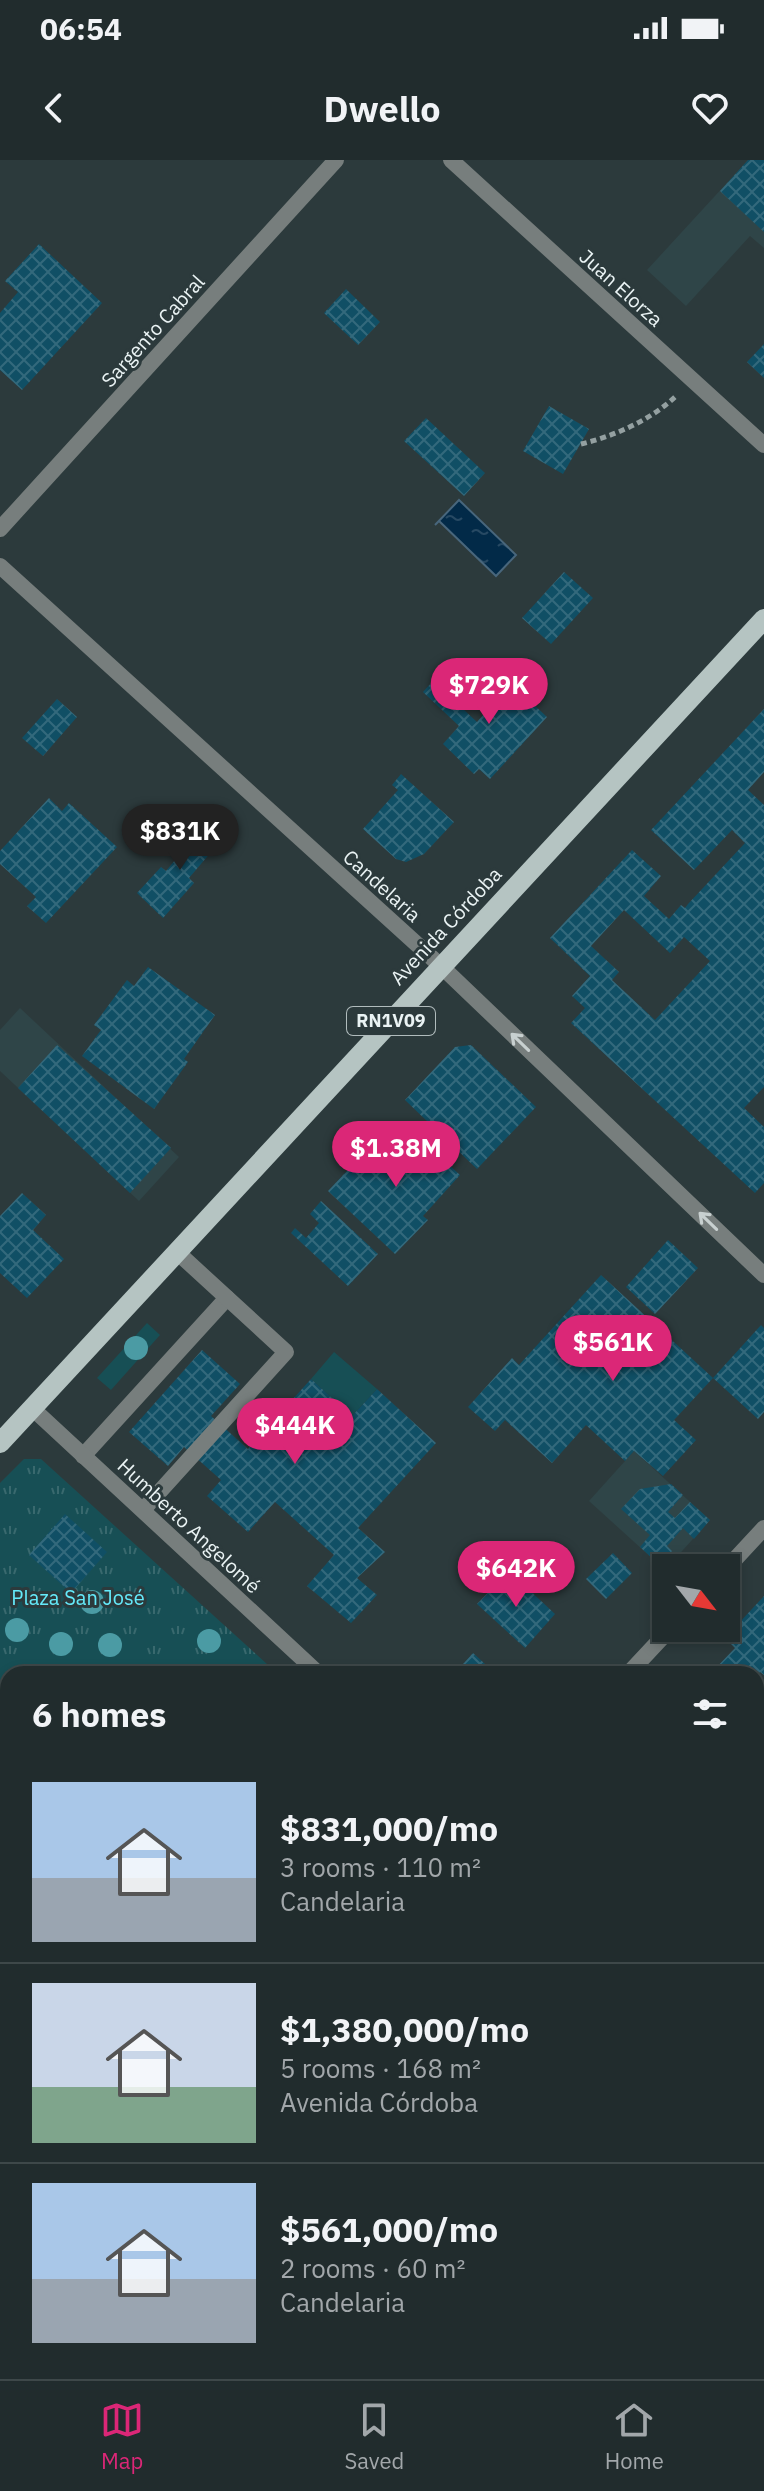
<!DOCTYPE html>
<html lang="en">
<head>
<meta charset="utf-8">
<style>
  :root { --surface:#212c2d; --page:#293435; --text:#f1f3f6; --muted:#a2a7aa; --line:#3e4849; --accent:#db2777 }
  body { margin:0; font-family:"IBM Plex Sans",sans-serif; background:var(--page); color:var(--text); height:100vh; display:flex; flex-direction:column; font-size:30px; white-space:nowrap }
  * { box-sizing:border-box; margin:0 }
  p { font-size:26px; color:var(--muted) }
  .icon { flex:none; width:44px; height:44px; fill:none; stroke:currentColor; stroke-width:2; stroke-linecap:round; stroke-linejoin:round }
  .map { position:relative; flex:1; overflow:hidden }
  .side { position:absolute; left:0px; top:1506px; width:764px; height:714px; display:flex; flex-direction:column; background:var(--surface); border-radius:24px 24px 0 0; box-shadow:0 4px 12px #0003,0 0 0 2px var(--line) }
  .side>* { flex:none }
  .needle { width:52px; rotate:121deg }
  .controls { position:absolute; left:652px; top:1394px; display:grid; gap:16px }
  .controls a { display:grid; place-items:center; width:88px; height:88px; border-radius:0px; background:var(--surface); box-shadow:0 4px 12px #0003,0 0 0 2px var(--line); font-size:40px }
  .price { position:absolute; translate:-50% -68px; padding:0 18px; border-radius:28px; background:var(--accent); color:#fff; font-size:26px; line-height:52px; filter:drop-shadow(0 2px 4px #0008) }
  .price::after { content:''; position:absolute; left:50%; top:48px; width:24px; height:18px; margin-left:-12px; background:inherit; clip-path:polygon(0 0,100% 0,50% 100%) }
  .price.on { background:#222; color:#fff }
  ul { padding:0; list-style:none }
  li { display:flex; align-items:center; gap:24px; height:200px; padding:0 32px }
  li+li { border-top:2px solid var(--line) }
  li span { display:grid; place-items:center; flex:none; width:224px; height:160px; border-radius:0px; color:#555 }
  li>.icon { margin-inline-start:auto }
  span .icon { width:96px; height:96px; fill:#fffc; stroke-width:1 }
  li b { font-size:34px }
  h2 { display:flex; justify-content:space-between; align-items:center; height:96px; padding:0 32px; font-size:34px }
  .status { display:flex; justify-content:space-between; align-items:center; height:56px; padding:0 40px; background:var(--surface); direction:ltr }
  .status svg { height:22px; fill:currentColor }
  header { display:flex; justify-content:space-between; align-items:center; height:104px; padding:0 32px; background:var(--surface); font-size:36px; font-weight:700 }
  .tabs { display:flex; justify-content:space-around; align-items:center; height:112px; border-top:2px solid var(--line); background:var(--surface); font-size:22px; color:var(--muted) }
  .tabs a { display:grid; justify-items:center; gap:4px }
  .tabs .on { color:var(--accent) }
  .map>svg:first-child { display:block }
</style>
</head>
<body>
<div class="status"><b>06:54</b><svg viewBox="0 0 49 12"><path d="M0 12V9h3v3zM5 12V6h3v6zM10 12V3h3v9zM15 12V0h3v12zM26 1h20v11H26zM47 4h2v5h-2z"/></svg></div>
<header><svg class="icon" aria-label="back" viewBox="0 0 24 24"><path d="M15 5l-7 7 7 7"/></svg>Dwello<svg class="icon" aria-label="heart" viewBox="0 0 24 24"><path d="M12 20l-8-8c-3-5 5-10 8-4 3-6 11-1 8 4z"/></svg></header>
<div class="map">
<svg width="764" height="2219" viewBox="0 0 764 2219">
  <defs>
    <pattern id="park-tufts" width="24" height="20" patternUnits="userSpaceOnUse" patternTransform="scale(2)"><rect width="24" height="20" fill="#174f55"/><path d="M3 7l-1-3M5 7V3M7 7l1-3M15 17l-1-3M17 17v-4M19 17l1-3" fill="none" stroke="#39696e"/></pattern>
    <pattern id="water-ripples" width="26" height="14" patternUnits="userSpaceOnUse" patternTransform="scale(2)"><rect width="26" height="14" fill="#022a48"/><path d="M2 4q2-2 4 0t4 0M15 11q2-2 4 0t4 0" fill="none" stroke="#274963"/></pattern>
    <pattern id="building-cross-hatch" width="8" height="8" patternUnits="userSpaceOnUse" patternTransform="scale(2)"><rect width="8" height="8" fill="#104f65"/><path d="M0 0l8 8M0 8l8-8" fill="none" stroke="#33697c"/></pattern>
  </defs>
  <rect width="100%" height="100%" fill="#2c3a3c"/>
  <g fill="#2f4548">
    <path d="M748,0H764V88L750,76L686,146L647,110Z"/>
    <path d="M20,848L179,997L139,1041L0,911V870Z"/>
    <path d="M634,1291L710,1360L665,1410L589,1341Z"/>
    <path d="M756,1559L764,1566V1688L756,1697Z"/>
  </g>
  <g fill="#174f55">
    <path d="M147,1163L160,1175L111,1230L97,1218Z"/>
    <path d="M334,1192L377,1229L352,1256L311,1219Z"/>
  </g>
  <path fill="url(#park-tufts)" d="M24,1299H41L278,1514H8V2018L0,2011V1323Z"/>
  <path fill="url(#water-ripples)" stroke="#48667c" stroke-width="2" d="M459,340L516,395L496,416L439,361L435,365Z"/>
  <g fill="url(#building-cross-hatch)" fill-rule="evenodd">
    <path d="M748,0H764V72L720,31Z"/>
    <path d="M39,84L102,143L22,230L0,210V153L18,132L5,121Z"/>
    <path d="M346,129L380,162L358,185L324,153Z"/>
    <path d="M764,184V218L747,202Z"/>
    <path d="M549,246L589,269L563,314L523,291Z"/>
    <path d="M426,258L485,313L464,336L404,281Z"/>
    <path d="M564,412L593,438L551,484L522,458Z"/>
    <path d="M502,515L547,557L490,619L479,609L474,614L443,584L459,566L423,532L433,521L477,562L489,548L479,539Z"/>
    <path d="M57,539L77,557L43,596L22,578Z"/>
    <path d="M764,549V612L748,630L764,645V927L744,948L764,967V1023L755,1033L571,863L585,848L572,836L590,816L550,778L632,690L661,716L644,736L669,759L681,745L685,748L688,744L745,683L732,670L694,710L651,670ZM624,750L670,793L684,777L710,801L655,860L612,820L619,812L591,786Z"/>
    <path d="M401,614L454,662L424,694L406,702L396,699L363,669L398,630L392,625Z"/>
    <path d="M49,638L62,651L69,643L117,687L46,763L27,746L36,737L0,704V691Z"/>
    <path d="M207,661L224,677L189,718L194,723L163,758L137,733L161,707L166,711Z"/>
    <path d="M148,807L215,855L184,899L188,902L154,949L82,896L101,870L94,865L127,820L134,826Z"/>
    <path d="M57,885L171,988L130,1033L18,928Z"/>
    <path d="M471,885L536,947L477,1009L405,940L455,887Z"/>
    <path d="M408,967L460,1015L423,1056L428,1060L395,1094L328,1031L360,997L370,1007Z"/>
    <path d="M22,1033L46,1055L33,1070L64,1099L27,1138L0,1113V1056Z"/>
    <path d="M321,1041L378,1094L348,1126L291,1073L295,1068L306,1078L319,1063L310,1054Z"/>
    <path d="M668,1080L698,1108L655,1154L626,1127Z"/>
    <path d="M601,1115L713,1218L761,1165L764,1168V1252L758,1259L713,1218L674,1260L696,1280L663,1316L634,1291L625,1301L586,1265L552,1303L505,1260L495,1271L468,1247L512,1198L519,1205Z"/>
    <path d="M202,1190L240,1224L211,1256L248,1289L311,1219L352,1256L377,1229L436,1283L358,1368L385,1392L357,1418L377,1435L351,1463L307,1426L334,1395L275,1342L248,1372L207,1336L221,1320L184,1287L168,1306L129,1272Z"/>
    <path d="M671,1324L683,1335L668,1352L675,1358L690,1342L710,1360L694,1379L683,1368L667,1386L672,1391L666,1398L672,1403L666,1411L640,1387L650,1375L621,1349L640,1329Z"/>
    <path d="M65,1354L107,1392L71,1433L29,1395Z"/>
    <path d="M613,1393L632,1413L606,1439L586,1419Z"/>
    <path d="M509,1411L555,1454L525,1488L477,1444Z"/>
    <path d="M764,1436V1515L760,1512L756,1516L719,1514L714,1510L735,1488L725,1478Z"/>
    <path d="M473,1493L496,1514H454Z"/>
    <path d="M764,1785V1827L756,1836V1793Z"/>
    <path d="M760,2025L764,2030V2136L756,2145V2030Z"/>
    <path d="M29,2212H119L127,2219H23Z"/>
    <path d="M253,2212H315L308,2219H260Z"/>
    <path d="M659,2212H712L706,2219H667Z"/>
  </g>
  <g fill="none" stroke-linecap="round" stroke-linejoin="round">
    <path stroke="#94a0a1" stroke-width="5" stroke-dasharray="6 4" stroke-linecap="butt" d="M581,284C614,276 649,261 675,237"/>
    <g stroke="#777e7d" stroke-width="16">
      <path d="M83,1296L227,1138"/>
      <path d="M143,1350L286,1192L177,1092"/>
    </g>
    <g stroke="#777e7d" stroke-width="16">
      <path d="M0,369L336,0"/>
      <path d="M0,406L442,807L764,1115"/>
      <path d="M32,1248L319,1514"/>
      <path d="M726,1409L764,1368"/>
      <path d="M628,1514L671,1468"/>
      <path d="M756,1922L764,1929"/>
      <path d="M0,2185L8,2177"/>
    </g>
    <path stroke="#777e7d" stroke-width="16" d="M451,0L764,285"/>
    <g stroke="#9aa5a4" stroke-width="16">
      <path d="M0,2048L8,2055"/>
      <path d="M177,2212L185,2219"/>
    </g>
    <path stroke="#b5c4c2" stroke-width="20" d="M0,1283L764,459"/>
  </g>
  <g fill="#4b9ba4">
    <circle cx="136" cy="1188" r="12"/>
    <circle cx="92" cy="1442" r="12"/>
    <circle cx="17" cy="1470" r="12"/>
    <circle cx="209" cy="1481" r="12"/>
    <circle cx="61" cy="1484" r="12"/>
    <circle cx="110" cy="1485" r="12"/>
  </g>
  <defs><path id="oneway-shaft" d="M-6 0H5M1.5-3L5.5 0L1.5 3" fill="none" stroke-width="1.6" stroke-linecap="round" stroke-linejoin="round" transform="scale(2)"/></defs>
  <g stroke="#c8d0d0">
    <use href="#oneway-shaft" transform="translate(520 882) rotate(-136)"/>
    <use href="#oneway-shaft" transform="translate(708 1061) rotate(-136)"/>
  </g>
  <g text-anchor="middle" stroke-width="6" stroke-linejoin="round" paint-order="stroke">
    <rect fill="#2c3a3c" stroke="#b1bcbd" stroke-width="2" x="347" y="847" width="88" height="28" rx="6"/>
    <g font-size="18" font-weight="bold" fill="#eaf3f4">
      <text x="391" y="867">RN1V09</text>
    </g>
    <g font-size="20" fill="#eaf3f4" stroke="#2c3a3c">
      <text transform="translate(621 128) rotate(42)" y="7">Juan Elorza</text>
      <text transform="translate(153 171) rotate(-48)" y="7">Sargento Cabral</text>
      <text transform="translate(382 726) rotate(42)" y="7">Candelaria</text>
      <text transform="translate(446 766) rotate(-47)" y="7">Avenida Córdoba</text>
      <text transform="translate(189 1366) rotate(43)" y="7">Humberto Angelomé</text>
    </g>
    <g font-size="20" fill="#64eafa" stroke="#2c3a3c">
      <text x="78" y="1445">Plaza San José</text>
    </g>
  </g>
</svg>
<div class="controls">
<a><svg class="needle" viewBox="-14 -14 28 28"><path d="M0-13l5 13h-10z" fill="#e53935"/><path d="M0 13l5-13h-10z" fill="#a2a7aa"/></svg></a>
</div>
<b class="price" style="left:489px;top:566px">$729K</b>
<b class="price on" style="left:180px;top:712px">$831K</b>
<b class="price" style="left:396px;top:1029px">$1.38M</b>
<b class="price" style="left:613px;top:1223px">$561K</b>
<b class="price" style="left:295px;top:1306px">$444K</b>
<b class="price" style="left:516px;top:1449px">$642K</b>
<section class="side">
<h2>6 homes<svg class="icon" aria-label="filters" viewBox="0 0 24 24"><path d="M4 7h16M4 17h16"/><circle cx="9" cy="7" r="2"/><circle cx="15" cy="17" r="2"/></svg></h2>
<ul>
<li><span style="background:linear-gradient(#a9c7e8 60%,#9aa5b1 0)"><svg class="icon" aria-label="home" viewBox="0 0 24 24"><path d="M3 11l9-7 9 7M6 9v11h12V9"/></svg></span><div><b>$831,000/mo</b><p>3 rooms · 110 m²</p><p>Candelaria</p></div></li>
<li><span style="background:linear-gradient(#c9d6e8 65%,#7fa58c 0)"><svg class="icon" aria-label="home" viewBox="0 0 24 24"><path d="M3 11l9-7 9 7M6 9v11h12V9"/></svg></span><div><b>$1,380,000/mo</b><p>5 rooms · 168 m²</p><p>Avenida Córdoba</p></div></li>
<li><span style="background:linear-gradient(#a9c7e8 60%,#9aa5b1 0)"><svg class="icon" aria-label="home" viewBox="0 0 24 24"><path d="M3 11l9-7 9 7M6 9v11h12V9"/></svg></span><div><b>$561,000/mo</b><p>2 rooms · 60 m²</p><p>Candelaria</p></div></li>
</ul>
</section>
</div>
<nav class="tabs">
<a class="on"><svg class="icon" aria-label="map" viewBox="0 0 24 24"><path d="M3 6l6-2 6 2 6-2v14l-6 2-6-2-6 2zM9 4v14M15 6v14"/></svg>Map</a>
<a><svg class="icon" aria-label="saved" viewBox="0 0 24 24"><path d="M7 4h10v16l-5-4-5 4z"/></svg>Saved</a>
<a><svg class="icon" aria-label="home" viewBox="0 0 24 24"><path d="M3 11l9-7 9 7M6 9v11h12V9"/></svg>Home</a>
</nav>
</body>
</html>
